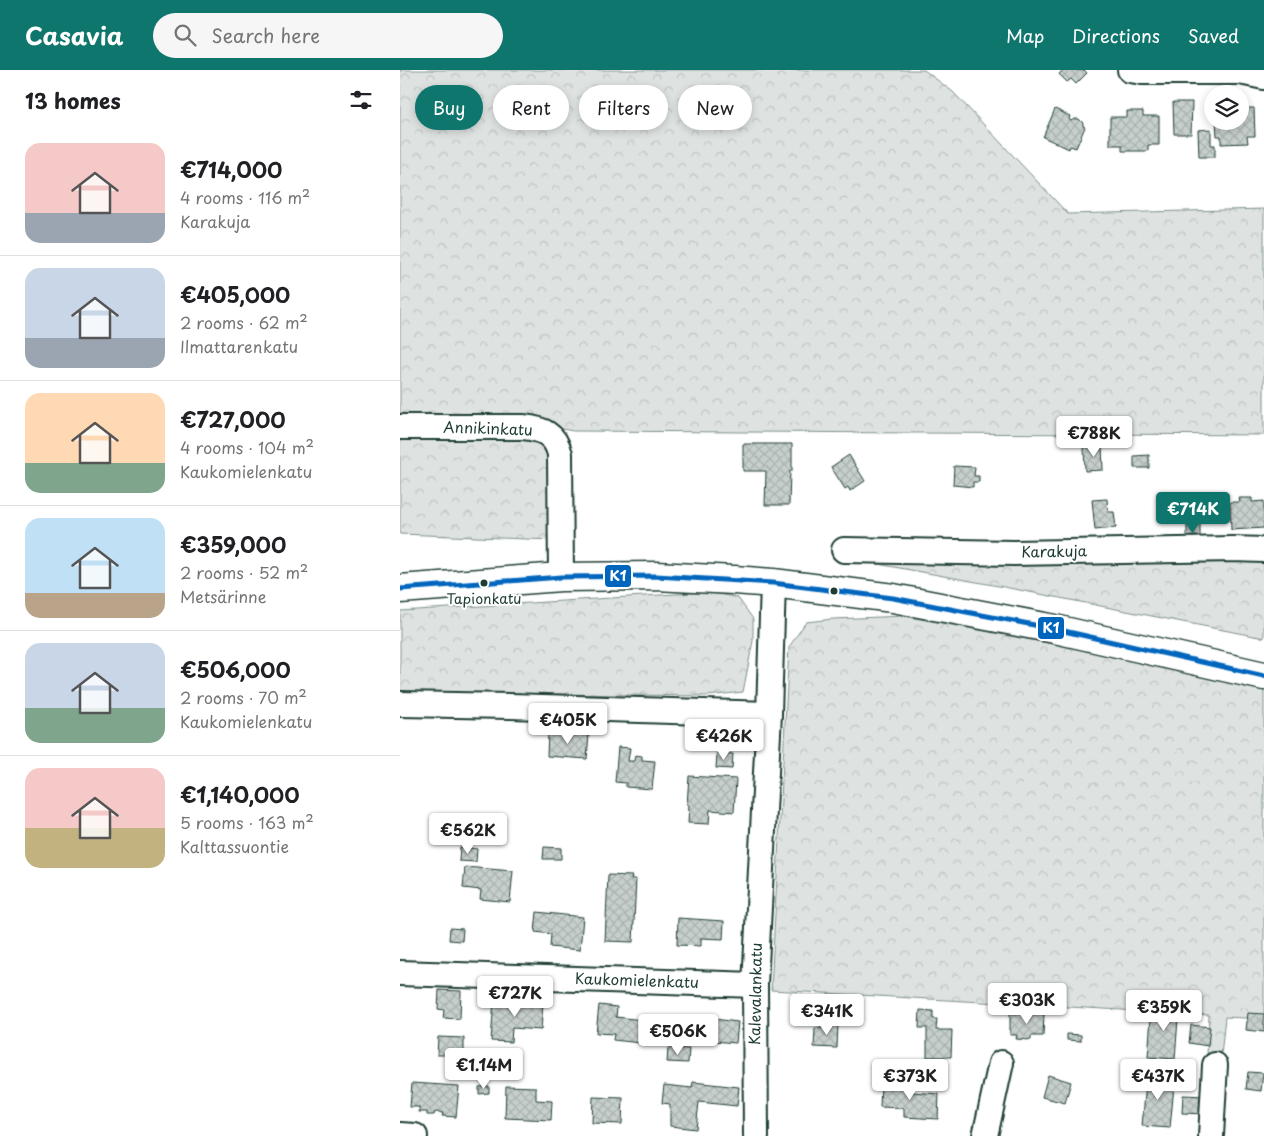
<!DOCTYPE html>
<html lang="en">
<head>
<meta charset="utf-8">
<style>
  :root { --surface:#fff; --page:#f6f6f6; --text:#202124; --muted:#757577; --line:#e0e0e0; --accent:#0f766e }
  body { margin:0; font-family:"Playpen Sans",sans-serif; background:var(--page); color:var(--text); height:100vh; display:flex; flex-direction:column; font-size:19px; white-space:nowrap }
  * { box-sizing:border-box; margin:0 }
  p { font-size:16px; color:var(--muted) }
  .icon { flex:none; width:28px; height:28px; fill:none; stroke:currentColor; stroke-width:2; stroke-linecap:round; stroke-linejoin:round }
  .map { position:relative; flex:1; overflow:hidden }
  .side { display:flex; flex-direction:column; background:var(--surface); width:400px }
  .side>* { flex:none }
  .guide { position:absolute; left:15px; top:15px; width:475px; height:45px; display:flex; gap:10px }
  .buttons { position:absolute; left:804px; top:15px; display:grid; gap:10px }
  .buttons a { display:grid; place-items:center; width:45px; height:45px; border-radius:50%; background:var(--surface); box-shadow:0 2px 8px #0003; font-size:25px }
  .price { position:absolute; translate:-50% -42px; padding:0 11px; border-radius:5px; background:#fff; color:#222; font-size:16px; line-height:32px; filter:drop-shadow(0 1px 2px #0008) }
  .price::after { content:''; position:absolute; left:50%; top:30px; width:15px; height:11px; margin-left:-8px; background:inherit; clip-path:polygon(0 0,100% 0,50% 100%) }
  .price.on { background:var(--accent); color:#fff }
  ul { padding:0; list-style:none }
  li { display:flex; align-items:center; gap:15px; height:125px; padding:0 25px }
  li+li { border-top:1px solid var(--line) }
  li span { display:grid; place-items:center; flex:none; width:140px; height:100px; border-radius:15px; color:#555 }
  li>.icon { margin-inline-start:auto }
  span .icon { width:60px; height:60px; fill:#fffc; stroke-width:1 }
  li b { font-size:21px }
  h2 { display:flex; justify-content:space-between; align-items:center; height:60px; padding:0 25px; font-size:21px }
  .tag { padding:0 18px; border-radius:22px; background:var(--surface); box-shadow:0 2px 8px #0003; font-size:18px; line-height:45px }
  .tag.on { background:var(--accent); color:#fff }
  header { display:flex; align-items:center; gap:30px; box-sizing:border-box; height:70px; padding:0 25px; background:var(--accent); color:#fff }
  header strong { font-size:24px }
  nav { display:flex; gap:28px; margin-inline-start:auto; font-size:18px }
  .search { width:350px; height:45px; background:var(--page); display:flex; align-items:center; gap:12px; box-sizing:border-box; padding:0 18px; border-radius:28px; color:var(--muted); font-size:19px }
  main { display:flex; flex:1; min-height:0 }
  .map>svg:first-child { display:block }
</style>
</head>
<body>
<header>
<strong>Casavia</strong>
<div class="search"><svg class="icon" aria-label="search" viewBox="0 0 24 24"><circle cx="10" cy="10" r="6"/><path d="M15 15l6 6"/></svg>Search here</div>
<nav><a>Map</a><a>Directions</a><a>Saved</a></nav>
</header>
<main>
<section class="side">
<h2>13 homes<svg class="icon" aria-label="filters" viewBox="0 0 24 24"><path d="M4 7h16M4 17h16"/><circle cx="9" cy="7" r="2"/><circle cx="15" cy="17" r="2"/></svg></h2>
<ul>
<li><span style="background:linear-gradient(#f6c9c9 70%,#9aa5b1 0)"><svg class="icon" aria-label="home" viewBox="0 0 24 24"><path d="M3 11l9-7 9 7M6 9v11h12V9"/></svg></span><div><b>€714,000</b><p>4 rooms · 116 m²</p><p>Karakuja</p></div></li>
<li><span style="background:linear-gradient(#c9d6e8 70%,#9aa5b1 0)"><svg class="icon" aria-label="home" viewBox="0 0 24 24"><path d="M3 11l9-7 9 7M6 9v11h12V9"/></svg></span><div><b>€405,000</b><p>2 rooms · 62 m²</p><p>Ilmattarenkatu</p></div></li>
<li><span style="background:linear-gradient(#ffd9b3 70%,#7fa58c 0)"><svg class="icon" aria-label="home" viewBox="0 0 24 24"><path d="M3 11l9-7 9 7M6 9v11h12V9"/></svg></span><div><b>€727,000</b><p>4 rooms · 104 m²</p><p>Kaukomielenkatu</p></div></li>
<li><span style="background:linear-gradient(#bfe0f5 75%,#b9a48a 0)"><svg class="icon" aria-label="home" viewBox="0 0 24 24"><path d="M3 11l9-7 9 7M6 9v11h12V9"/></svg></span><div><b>€359,000</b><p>2 rooms · 52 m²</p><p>Metsärinne</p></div></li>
<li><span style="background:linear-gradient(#c9d6e8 65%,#7fa58c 0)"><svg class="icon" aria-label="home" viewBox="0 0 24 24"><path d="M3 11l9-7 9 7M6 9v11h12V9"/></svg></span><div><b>€506,000</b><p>2 rooms · 70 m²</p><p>Kaukomielenkatu</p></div></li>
<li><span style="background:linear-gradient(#f6c9c9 60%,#c2b280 0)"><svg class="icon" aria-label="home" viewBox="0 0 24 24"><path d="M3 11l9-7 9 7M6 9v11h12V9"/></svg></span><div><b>€1,140,000</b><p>5 rooms · 163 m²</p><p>Kalttassuontie</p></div></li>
</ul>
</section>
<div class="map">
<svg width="864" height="1066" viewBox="0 0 864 1066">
  <defs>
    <pattern id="forest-crowns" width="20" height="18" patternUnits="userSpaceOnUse" patternTransform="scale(1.25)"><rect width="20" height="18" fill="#dee3e2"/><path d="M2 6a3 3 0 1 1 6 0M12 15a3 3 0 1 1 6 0" fill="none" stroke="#bec4c2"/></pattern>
    <pattern id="building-cross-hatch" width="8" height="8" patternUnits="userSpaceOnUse" patternTransform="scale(1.25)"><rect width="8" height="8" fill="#c7cfcc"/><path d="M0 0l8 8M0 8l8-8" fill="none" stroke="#aab3b0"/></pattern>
  </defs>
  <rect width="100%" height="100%" fill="#fff"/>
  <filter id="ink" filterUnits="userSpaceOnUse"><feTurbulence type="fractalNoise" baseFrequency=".02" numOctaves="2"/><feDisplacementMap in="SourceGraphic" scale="10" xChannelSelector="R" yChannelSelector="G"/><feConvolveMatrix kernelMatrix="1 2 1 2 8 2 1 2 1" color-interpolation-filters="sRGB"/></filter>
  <g filter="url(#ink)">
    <g fill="url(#forest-crowns)" stroke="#7e908b">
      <path d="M0,0H524L553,22L668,144L864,139V365L173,361L125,352L0,349Z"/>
      <path d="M0,364L126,367L141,375L150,388L152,470L0,464Z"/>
      <path d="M864,485V568L604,517L461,491Z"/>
      <path d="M309,522L338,528L353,549V571L343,622L307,626L0,622V541Z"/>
      <path d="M504,546L732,589L864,620V949L825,947L821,986L807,985L809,945L371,920L389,577L406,552L433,549Z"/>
    </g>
    <g fill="url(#building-cross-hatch)" stroke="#1f3d34">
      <path d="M663,0H684L687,3L676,14L671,9L667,12L659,4Z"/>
      <path d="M773,32H792L791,64H774Z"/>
      <path d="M840,35H845V38H854L855,66H847L848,73L821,74V66H817L816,51H840Z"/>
      <path d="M655,39L670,46L669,49L671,51L674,49H679L683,53V56L685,57L676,78L670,76L669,79L643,67Z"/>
      <path d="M727,41H743V46H759V75H748V81H722V75H710V47H727Z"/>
      <path d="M811,59V75H815V87H799L798,60Z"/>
      <path d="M343,374H392V401H390L389,435H365L366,401H343Z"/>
      <path d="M702,376L703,400L685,401L684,377Z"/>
      <path d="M449,385L465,411L450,421L448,417L445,419L431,397Z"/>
      <path d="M749,385V398H734V386Z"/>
      <path d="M554,396L575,397L574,406H579V412H573V417L553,415Z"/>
      <path d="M839,428H852V432L864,431V458L831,460L830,432H840Z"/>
      <path d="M707,429L708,442H714L716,458L695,460L692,430Z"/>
      <path d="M787,454H800V473L787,474Z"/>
      <path d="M148,662L189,664L187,689L147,686Z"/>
      <path d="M218,677L230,678L228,691H234L235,685L242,686V690L255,691L252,719L226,717V713L215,712Z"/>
      <path d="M317,683L333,684L332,699L316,698Z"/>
      <path d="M289,706L336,709L334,742L310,740L309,754L288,753L289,735H287Z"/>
      <path d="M60,777L77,779L76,792L59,791Z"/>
      <path d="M144,777L161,778V789H143Z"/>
      <path d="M65,797L113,801L110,832L80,829L81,820L63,818Z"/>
      <path d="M208,805L232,806L231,809H236L233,872L205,871Z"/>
      <path d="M137,842L183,847L180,880L150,877L151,864L135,862Z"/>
      <path d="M278,848L324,851L323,869L301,868V876L277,875Z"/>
      <path d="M50,858L63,859L62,871L49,870Z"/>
      <path d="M39,920L61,921L60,949L43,948L44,940L38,939Z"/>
      <path d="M94,930L143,933L141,960L112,958L111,972L91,971Z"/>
      <path d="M752,934L779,936L775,989L748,987Z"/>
      <path d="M199,935L217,937L216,947L243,950L241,973L213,970L214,964L196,963Z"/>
      <path d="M520,940L533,941V949H537L536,960H552L551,987H527V958H519Z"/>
      <path d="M610,943L644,944L643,966H631V970L616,969L617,965H610Z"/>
      <path d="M848,943L864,944V962L846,960Z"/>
      <path d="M314,949L338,952L336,973L302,970L303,954L313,955Z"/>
      <path d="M428,952L438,953L437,978L414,977L415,958H428Z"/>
      <path d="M791,955L810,957L808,976L789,973Z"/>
      <path d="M667,964L681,965V971L667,970Z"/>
      <path d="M38,967L64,968V985H37Z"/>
      <path d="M268,978L289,979L288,993L267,992Z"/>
      <path d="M848,1002L863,1003L861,1021L846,1019Z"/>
      <path d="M747,1003L775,1006L770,1058L742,1056Z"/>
      <path d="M648,1005L671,1012L665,1033L642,1027Z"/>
      <path d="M293,1012L339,1017L337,1036L299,1032L296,1059L270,1056V1034L262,1033L264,1015L292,1018Z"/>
      <path d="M12,1013L59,1016L56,1047L42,1046L43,1043L35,1042L34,1045H27V1042H19V1037H10Z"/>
      <path d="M481,1014L512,1016V1022L539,1024L538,1049L504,1047V1038L480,1037Z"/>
      <path d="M89,1016V1023L79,1024V1017Z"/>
      <path d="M106,1016L136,1017V1030L152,1031L151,1050L105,1048Z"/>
      <path d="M783,1025L805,1026L804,1044L782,1043Z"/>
      <path d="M193,1027L223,1028L222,1054L192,1053Z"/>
    </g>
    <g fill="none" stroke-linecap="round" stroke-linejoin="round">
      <g stroke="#1f3d34" stroke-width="28">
        <g id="minor">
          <path d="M730,0L742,2H840L864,7"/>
          <path d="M0,357H123C143,359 155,364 160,384L161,507"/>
          <path d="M444,480L614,483L833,479L864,480"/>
          <path d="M0,634L110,636L369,644"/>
          <path d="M0,903L355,915"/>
          <path d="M0,1065L15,1066"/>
          <path d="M356,1066L355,915L369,644L373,513"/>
          <path d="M585,1066L601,993"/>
          <path d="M811,1066L815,995"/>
        </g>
      </g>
      <g stroke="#1f3d34" stroke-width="31">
        <path id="major" d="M0,519L161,507L256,506L334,510L373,513L493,528L655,559L864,606"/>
      </g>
      <use href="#minor" stroke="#fff" stroke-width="24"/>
      <use href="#major" stroke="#fff" stroke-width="28"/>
      <g stroke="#fff" stroke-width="9">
        <path id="bus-1" d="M0,519L161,507L256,506L373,513L493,528L655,559L864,606"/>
      </g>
      <use href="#bus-1" stroke="#0065bd" stroke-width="5"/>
    </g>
  </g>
  <g fill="#1f3d34" stroke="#fff" stroke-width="2">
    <circle cx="84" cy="513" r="4.5"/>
    <circle cx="434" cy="521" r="4.5"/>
  </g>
  <g text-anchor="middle" stroke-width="4" stroke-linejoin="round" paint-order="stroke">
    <g font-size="14" fill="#1f3d34" stroke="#fff">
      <text x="84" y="534">Tapionkatu</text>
    </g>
    <g font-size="15" fill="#1f3d34" stroke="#fff">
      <text transform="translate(88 359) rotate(2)" y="5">Annikinkatu</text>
      <text transform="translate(654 482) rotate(-1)" y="5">Karakuja</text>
      <text transform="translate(237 911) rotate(2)" y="5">Kaukomielenkatu</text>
      <text transform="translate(356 924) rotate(-89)" y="5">Kalevalankatu</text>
    </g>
  </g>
  <g stroke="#fff" stroke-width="2">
    <rect x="204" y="494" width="28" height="24" rx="5" fill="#0065bd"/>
    <rect x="637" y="546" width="28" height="24" rx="5" fill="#0065bd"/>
  </g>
  <g font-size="14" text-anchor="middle" font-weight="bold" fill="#fff">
    <text x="218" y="511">K1</text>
    <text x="651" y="563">K1</text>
  </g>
</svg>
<div class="buttons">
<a><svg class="icon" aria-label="layers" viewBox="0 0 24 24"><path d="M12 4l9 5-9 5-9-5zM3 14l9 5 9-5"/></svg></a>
</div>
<b class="price" style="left:694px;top:388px">€788K</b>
<b class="price on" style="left:793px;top:464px">€714K</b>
<b class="price" style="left:168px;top:675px">€405K</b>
<b class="price" style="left:324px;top:691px">€426K</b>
<b class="price" style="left:68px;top:785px">€562K</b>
<b class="price" style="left:115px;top:948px">€727K</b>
<b class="price" style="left:627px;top:955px">€303K</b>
<b class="price" style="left:764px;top:962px">€359K</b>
<b class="price" style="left:427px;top:966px">€341K</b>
<b class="price" style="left:278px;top:986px">€506K</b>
<b class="price" style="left:84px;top:1020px">€1.14M</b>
<b class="price" style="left:510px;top:1031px">€373K</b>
<b class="price" style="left:758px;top:1031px">€437K</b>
<div class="guide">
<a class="tag on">Buy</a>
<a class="tag">Rent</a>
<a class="tag">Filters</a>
<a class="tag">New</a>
</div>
</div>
</main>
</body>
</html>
